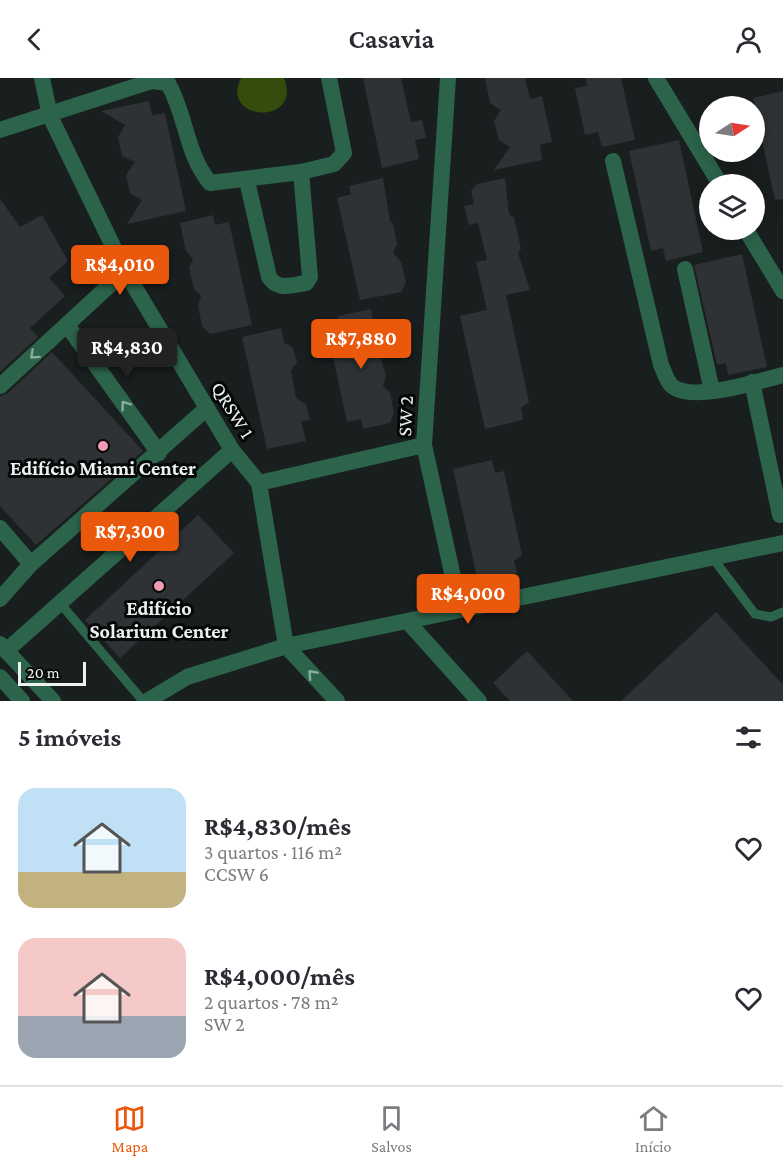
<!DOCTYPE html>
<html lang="pt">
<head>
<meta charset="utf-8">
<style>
  :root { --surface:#fff; --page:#f2f2f3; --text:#2b2b33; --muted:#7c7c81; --line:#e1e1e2; --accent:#ea580c }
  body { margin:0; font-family:"Crimson Pro",serif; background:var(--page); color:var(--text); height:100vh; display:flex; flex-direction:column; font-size:22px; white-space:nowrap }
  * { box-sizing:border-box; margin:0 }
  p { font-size:20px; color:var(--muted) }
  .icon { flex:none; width:33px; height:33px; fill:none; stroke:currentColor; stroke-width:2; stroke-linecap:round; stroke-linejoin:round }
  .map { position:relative; height:623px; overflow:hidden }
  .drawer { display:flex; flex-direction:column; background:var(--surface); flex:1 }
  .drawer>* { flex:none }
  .needle { width:39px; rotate:78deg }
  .fabs { position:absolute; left:699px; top:18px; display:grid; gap:12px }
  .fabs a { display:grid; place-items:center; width:66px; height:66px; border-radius:50%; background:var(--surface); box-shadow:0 3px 15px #0003; font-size:30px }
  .scale { position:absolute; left:18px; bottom:15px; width:68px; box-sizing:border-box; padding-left:6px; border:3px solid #eef1f1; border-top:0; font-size:16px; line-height:21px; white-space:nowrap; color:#eef1f1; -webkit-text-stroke:4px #060808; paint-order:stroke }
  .price { position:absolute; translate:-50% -51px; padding:0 14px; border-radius:6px; background:var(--accent); color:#fff; font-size:20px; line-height:39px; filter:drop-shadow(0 2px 3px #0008) }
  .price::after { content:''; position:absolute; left:50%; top:36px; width:18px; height:14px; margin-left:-9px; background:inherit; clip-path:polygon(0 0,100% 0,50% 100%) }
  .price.selected { background:#222; color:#fff }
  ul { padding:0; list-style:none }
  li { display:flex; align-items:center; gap:18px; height:150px; padding:0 18px }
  li span { display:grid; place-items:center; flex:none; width:168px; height:120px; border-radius:18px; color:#555 }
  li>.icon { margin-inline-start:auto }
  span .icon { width:72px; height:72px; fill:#fffc; stroke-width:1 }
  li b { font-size:26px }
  h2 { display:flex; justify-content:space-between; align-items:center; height:72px; padding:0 18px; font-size:26px }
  header { display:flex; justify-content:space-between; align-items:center; height:78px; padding:0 18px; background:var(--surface); font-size:27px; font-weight:600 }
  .tabs { display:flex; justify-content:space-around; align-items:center; height:84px; border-top:2px solid var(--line); background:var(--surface); font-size:16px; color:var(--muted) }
  .tabs a { display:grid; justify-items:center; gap:3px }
  .tabs .selected { color:var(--accent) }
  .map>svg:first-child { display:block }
</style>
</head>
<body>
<header><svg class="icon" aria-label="back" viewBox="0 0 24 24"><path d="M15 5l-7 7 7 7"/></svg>Casavia<svg class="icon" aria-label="person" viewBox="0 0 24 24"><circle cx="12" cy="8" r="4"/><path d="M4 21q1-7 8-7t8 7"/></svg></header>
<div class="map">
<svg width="783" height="623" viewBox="0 0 783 623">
  <rect width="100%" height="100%" fill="#191e1e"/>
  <path fill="#344c0c" d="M241,0H284C303,48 219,44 241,0Z"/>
  <g fill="#2e3235">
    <path d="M363,0H401L411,44L422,42L426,60L415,62L419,81L382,90Z"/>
    <path d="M485,0H525L530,21L542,18L552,64L540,67L542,82L494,92L510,69L499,62L494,43L501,32L490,25Z"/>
    <path d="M586,0H621L635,62L602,69L598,54L585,57L575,10L587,8Z"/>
    <path d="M783,13V121L775,122L758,45L760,38L755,31L753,20Z"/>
    <path d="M149,23L152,37L165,35L186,133L127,146L142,122L130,115L126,97L135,84L122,78L118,59L125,47L101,33Z"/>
    <path d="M679,62L703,174L666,183L663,170L651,173L629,73Z"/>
    <path d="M383,100L390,143L393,146L397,166L393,175L401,184L406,204L401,214L360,222L337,120L351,116L349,108Z"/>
    <path d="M505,100L509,136L514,140L521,171L518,175L530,212L506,217L529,324L521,330L523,342L485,351L460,238L487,232L476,184L487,182L478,145L469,147L464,128L474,126L471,113L477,106Z"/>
    <path d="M0,121L20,149L42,137L68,183L49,200L65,218L30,250L38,259L0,294Z"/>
    <path d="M213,137L215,147L229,144L252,247L210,256L202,248L198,228L201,218L194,211L189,190L193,181L186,173L180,145Z"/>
    <path d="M742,176L767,289L728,297L726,285L717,287L694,187Z"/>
    <path d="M371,231L379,274L386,298L383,308L390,315L394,335L390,345L363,351L361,341L347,344L327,251L340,248L338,238Z"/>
    <path d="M281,250L284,264L293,270L297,284L291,293L296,320L306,326L310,342L301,343L306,363L267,371L242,259Z"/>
    <path d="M52,274L143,373L36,467L0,428V318L7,316Z"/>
    <path d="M492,382L495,395L504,393L522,477L514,483L517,495L478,504L453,391Z"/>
    <path d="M198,437L234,475L120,580L85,542Z"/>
    <path d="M716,534L783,607V623H621Z"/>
    <path d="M527,573L573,623H510L493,605Z"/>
  </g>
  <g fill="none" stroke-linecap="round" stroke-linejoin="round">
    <g stroke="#2c644b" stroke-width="9">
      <path d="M712,479L755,536L771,539L783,534"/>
      <path d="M59,524L143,623"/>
    </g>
    <g stroke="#2c644b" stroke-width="16">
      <path d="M42,0L50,38L125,193L232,372L259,405L286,568L337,623"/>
      <path d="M448,0L424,367L460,531"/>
      <path d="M656,0L720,106"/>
      <path d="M0,52L152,3L168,5C187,39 185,74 210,105L301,94L334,86L344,75L329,0"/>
      <path d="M613,83L661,287C664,293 667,304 672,308C692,325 759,303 783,297"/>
      <path d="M247,103L269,199C278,213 291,207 306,205L310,199L301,94"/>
      <path d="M746,152L783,213"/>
      <path d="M685,191L712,313"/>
      <path d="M67,247L159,375"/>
      <path d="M752,304L780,437"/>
      <path d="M0,308L125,193"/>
      <path d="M259,405L424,367"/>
      <path d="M0,450L31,486"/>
      <path d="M0,521L31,486L207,330"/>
      <path d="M408,544L479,623"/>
      <path d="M6,573L232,372"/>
      <path d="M147,623L187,599L286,568L783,465"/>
    </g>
    <g stroke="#2c644b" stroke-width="16">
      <path d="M0,566L53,623"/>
      <path d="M0,599L22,623"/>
    </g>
  </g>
  <defs><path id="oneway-chevron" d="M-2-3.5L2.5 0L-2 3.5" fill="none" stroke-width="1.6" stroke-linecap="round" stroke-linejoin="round" transform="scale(1.5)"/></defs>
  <g stroke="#8daa9e">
    <use href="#oneway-chevron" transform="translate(34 277) rotate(138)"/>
    <use href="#oneway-chevron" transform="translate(125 327) rotate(-126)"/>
    <use href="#oneway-chevron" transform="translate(312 596) rotate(-133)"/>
  </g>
  <g fill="#f19ab1" stroke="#060808" stroke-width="2">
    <circle cx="103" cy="368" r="6"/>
    <circle cx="159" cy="508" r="6"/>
  </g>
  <g text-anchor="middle" stroke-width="6" stroke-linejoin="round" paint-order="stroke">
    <g font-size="20" fill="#eef1f1" stroke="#060808">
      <text transform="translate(233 332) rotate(58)" y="7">QRSW 1</text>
      <text transform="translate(405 338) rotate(-87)" y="7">SW 2</text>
    </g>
    <g font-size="20" font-weight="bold" fill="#eef1f1" stroke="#060808">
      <text x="103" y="397">Edifício Miami Center</text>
      <text x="159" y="537">Edifício<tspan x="159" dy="23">Solarium Center</tspan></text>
    </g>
  </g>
</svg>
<div class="fabs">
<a><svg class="needle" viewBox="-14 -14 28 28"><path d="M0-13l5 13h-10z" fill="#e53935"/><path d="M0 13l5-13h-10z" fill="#7c7c81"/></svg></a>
<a><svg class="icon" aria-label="layers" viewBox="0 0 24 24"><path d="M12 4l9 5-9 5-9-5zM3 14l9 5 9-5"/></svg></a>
</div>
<div class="scale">20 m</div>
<b class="price" style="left:120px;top:218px">R$4,010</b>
<b class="price" style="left:361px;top:292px">R$7,880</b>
<b class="price selected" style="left:127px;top:301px">R$4,830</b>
<b class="price" style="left:130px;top:485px">R$7,300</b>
<b class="price" style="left:468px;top:547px">R$4,000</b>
</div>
<section class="drawer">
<h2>5 imóveis<svg class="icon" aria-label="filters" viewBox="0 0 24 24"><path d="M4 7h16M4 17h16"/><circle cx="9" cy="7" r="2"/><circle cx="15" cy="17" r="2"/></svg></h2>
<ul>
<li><span style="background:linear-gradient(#bfe0f5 70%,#c2b280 0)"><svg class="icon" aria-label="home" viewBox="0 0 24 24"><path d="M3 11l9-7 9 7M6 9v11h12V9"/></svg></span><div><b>R$4,830/mês</b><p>3 quartos · 116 m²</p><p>CCSW 6</p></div><svg class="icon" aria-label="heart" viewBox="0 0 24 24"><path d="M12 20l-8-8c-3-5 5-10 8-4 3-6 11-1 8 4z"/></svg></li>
<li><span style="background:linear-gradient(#f6c9c9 65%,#9aa5b1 0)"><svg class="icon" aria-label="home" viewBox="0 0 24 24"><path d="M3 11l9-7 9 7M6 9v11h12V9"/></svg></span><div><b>R$4,000/mês</b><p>2 quartos · 78 m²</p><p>SW 2</p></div><svg class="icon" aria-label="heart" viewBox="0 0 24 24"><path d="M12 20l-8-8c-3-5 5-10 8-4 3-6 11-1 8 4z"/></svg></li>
</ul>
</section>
<nav class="tabs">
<a class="selected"><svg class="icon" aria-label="map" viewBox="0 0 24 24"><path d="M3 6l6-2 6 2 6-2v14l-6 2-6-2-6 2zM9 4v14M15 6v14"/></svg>Mapa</a>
<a><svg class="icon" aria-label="saved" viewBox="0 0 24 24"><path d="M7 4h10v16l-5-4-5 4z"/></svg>Salvos</a>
<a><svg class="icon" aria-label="home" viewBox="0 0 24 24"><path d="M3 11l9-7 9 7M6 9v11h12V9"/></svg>Início</a>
</nav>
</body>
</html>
